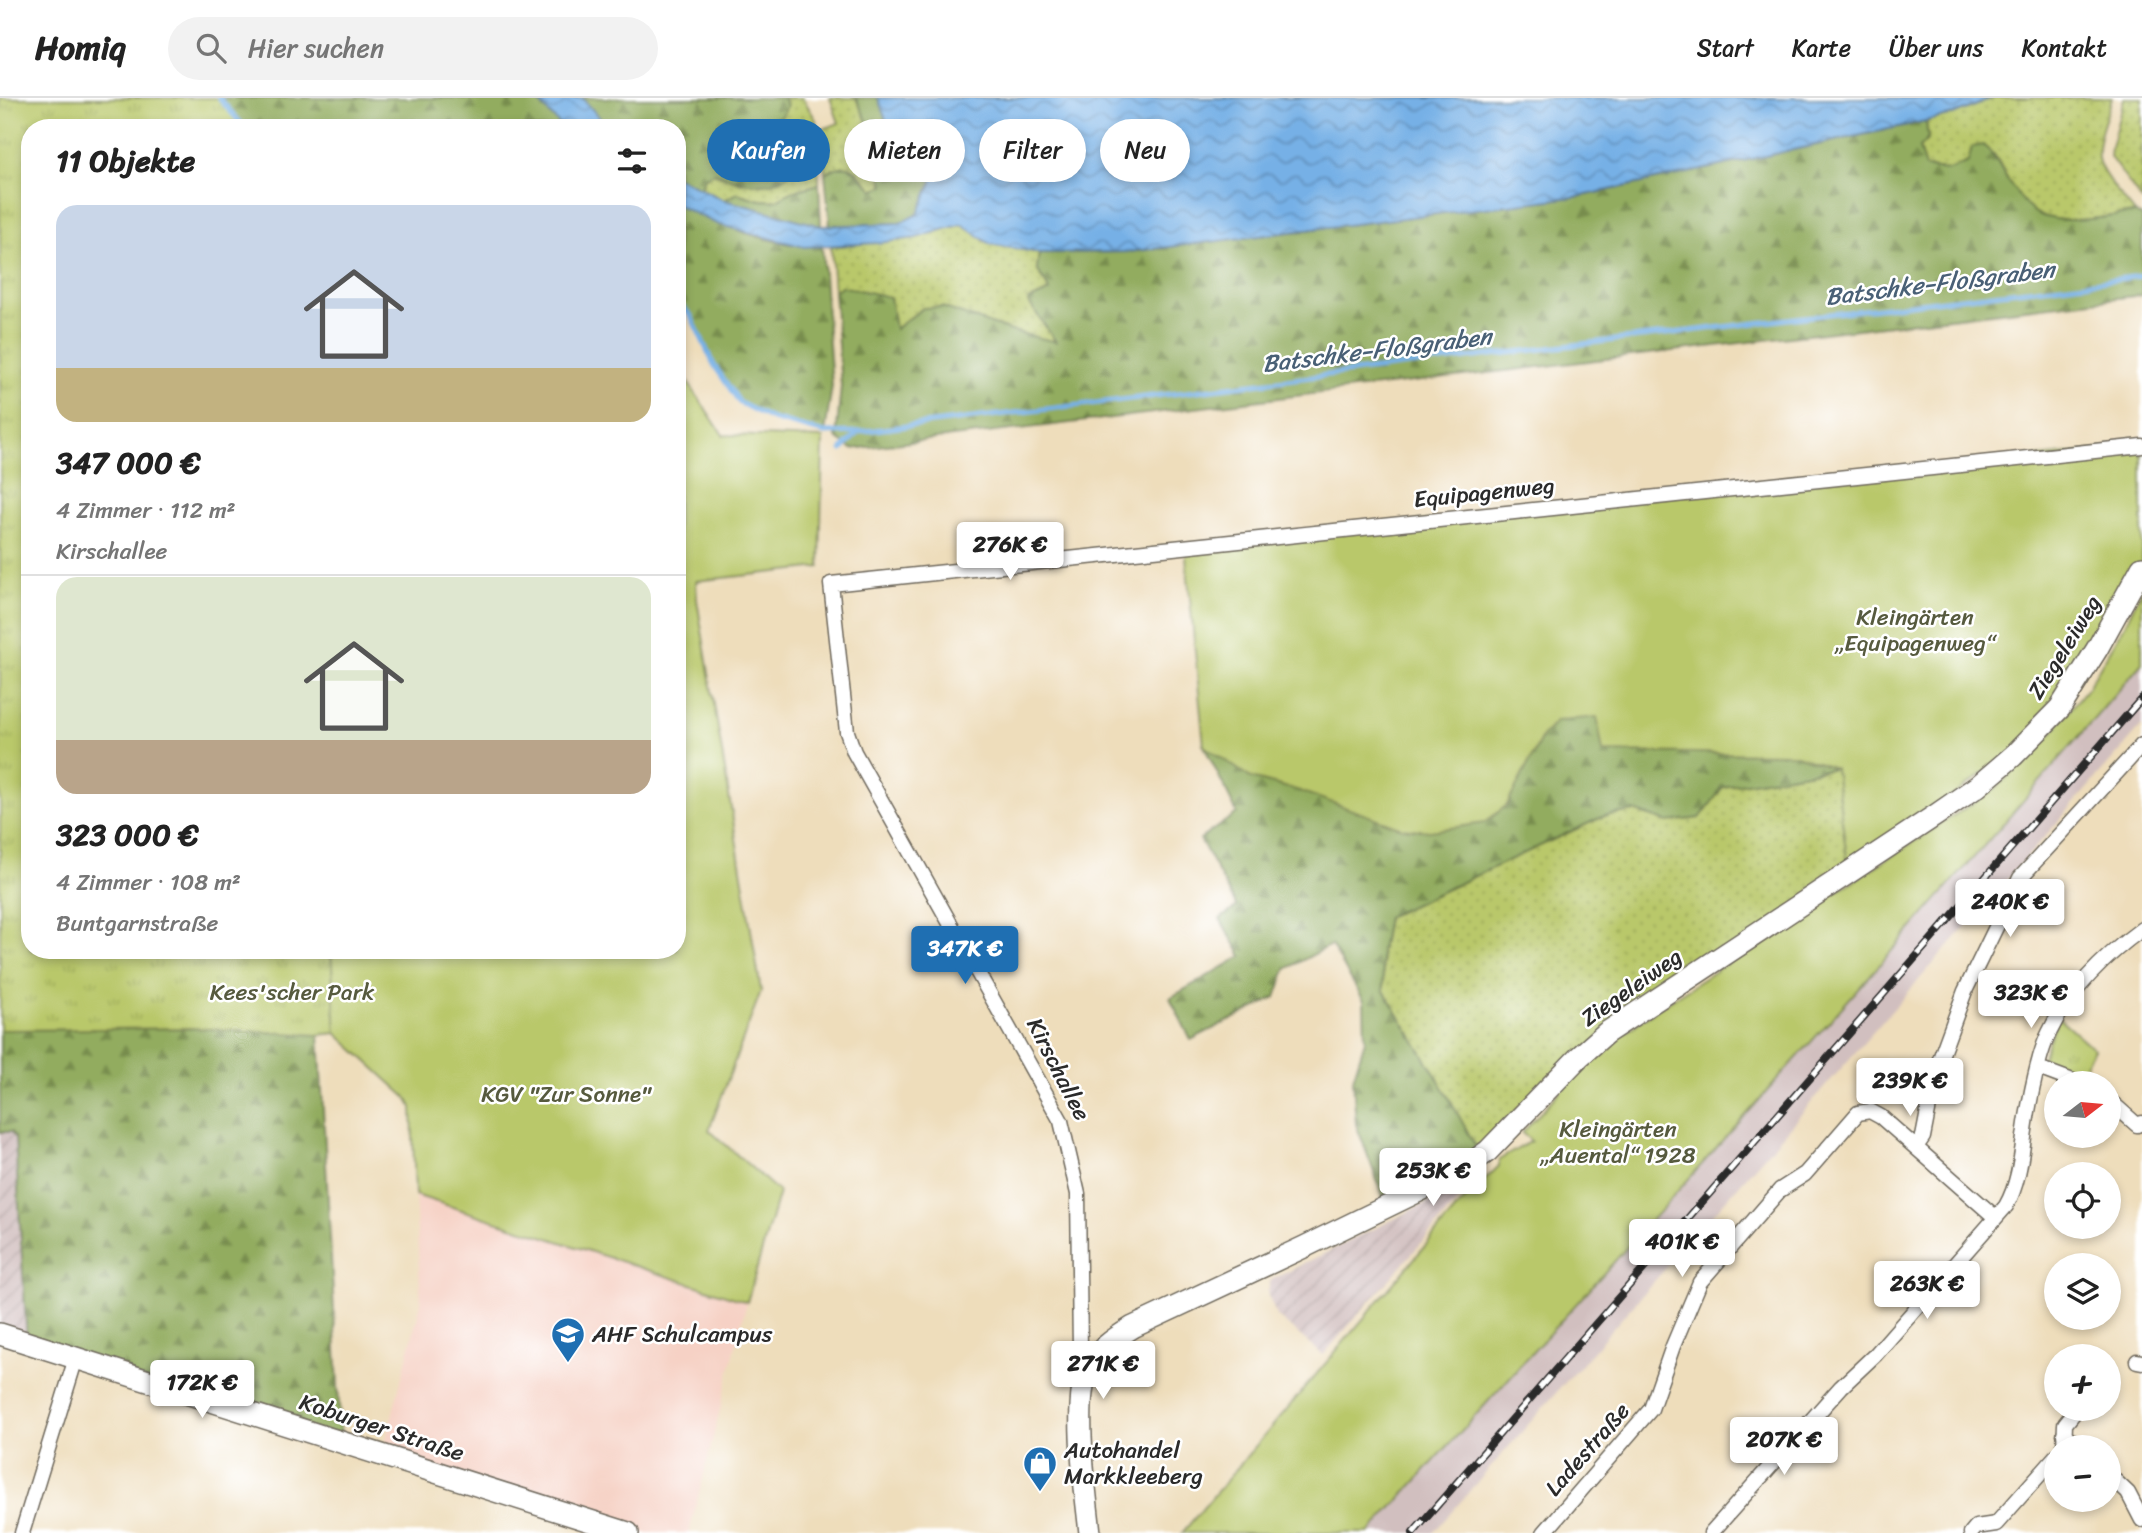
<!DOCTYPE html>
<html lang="de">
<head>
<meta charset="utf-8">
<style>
  :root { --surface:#fff; --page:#f2f2f2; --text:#222; --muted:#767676; --line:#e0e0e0; --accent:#1f6fb2 }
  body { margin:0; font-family:Sriracha,sans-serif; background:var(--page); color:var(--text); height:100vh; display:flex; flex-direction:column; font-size:26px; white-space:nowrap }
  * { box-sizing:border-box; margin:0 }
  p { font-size:23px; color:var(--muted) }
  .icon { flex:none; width:38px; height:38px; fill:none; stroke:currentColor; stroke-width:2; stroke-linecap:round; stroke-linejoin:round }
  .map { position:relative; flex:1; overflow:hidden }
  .drawer { position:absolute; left:21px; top:21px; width:665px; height:840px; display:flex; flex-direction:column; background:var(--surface); border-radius:28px; box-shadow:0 4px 10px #0003 }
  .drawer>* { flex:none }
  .banner { position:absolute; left:707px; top:21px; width:665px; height:63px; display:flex; gap:14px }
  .needle { width:46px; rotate:74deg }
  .fabs { position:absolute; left:2044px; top:973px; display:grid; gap:14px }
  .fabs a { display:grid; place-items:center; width:77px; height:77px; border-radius:50%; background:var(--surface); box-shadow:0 4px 10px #0003; font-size:35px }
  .price { position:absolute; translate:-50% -60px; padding:0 16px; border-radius:7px; background:#fff; color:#222; font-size:23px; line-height:46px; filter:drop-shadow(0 2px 4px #0008) }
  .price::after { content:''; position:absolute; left:50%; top:42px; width:21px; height:16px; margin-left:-10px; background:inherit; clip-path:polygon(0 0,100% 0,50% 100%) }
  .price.current { background:var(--accent); color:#fff }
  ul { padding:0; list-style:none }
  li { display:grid; align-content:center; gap:14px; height:371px; padding:0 35px }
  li+li { border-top:2px solid var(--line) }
  li span { display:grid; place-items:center; height:217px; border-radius:21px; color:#555 }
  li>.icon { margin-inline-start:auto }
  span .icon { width:126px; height:126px; fill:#fffc; stroke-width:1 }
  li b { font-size:30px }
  h2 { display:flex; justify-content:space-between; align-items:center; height:84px; padding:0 35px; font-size:30px }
  .pill { padding:0 24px; border-radius:32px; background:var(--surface); box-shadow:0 4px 10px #0003; font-size:24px; line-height:63px }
  .pill.current { background:var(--accent); color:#fff }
  header { display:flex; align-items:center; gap:42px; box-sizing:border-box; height:98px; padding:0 35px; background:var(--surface); border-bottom:2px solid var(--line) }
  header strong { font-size:33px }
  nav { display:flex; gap:38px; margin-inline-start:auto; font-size:24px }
  .search { width:490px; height:63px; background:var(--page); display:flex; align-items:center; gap:18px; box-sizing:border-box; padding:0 24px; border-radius:38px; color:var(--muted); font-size:26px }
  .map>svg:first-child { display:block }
</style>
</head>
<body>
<header>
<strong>Homiq</strong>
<div class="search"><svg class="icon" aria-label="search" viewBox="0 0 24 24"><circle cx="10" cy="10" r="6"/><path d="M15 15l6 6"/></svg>Hier suchen</div>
<nav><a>Start</a><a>Karte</a><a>Über uns</a><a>Kontakt</a></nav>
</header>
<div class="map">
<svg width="2142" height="1435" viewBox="0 0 2142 1435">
  <defs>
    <pattern id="industrial-furrows" width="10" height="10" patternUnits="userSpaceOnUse" patternTransform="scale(1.75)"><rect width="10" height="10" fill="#d1bfbf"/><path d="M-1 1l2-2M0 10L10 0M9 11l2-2" fill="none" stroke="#b4a4a4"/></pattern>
    <pattern id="grass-dots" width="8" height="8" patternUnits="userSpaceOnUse" patternTransform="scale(1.75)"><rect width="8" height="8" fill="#b9c86a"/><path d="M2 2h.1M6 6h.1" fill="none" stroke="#9fac5c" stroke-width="1.8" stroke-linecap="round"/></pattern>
    <pattern id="forest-firs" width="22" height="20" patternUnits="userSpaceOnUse" patternTransform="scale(1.75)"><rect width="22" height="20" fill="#92ac5e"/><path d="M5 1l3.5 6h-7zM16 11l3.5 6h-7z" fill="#778c4e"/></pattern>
    <pattern id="park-tufts" width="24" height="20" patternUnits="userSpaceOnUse" patternTransform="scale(1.75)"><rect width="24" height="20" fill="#b9c86a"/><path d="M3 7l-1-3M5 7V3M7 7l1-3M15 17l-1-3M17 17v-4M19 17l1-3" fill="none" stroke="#9fac5c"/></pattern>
    <pattern id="water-waves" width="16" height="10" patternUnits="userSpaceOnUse" patternTransform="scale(1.75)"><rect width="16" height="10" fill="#76b0e6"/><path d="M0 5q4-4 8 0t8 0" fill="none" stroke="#618fbb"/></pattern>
  </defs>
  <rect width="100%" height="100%" fill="#fff"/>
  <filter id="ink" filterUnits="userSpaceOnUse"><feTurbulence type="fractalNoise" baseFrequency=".0143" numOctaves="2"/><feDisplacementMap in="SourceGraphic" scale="14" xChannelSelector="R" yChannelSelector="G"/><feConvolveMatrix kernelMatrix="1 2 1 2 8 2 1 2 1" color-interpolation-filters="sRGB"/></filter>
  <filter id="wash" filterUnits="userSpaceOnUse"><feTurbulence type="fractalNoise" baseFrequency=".00686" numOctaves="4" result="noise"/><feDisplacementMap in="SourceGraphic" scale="28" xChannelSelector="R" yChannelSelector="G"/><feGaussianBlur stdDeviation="1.57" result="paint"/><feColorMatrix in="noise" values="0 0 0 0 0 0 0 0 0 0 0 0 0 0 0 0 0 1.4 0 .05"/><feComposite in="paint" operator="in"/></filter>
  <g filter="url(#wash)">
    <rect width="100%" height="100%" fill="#edb"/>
    <path fill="#f6d1c5" d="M415,1097L747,1204L689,1435H628L382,1357L421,1205Z"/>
    <g fill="url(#industrial-furrows)">
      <path d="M0,1034H11L15,1040L27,1244L0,1236Z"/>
      <path d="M1436,1100L1460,1101L1323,1257L1277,1218L1267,1195L1271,1182Z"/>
    </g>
    <path fill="#d1bfbf" d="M2142,565V628L1433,1435H1369L1637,1140L2050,673Z"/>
    <g fill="url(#grass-dots)" stroke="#727a4a" stroke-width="2">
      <path d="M783,0H803L816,22L819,86L791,94L775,103L760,102L737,95L724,102L700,90L705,79L714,75L742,85L767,41L771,21L781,19L787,8Z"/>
      <path d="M830,0H856L867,23L884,87L878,91H873C854,73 852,60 825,75L822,34L823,31L839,25Z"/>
      <path d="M1993,0H2112C2107,18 2096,41 2098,60C2100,76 2125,102 2135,115C2105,118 2056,132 2029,111C2015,99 2003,72 1994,56L1949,72L1924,70L1919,50L1928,41L1926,23L1953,17Z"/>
      <path d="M2124,0H2142V103L2110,59L2111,49Z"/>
      <path d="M962,126L990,146L1039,155L1037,171L1050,193L1028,203L1057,245L923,210L895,231L841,188L834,194L831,149L916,140Z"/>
      <path d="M1835,670L1849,774L1606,935L1481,1058L1384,893L1381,853L1387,819L1604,718L1634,713L1668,724L1723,689Z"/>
    </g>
    <g fill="url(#forest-firs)" stroke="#5e6c44" stroke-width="2">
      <path d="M219,0H535L563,30H245Z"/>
      <path d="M582,0H783L787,8L781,19L771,21L767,41C784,40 799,37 806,55C784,96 752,89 714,75L705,79L700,90L677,79V30H609Z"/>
      <path d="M856,0H878L894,44L933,82L918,116L900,125L830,128L825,75C852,60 854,73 873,91H878L884,87L867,23Z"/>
      <path d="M1926,23L1928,41L1919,50L1925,70L1949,72L1968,64L1972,49L1983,47C1997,58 2000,73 2011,87C2016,94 2022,102 2028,109C2051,132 2106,118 2135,115L2142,118V197L852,351L836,340L841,288L834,194L841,188L890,199L895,231L923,210L942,209L1008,232L1056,244L1028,203L1050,193L1037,171L1039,155L1128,154L1582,98Z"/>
      <path d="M819,86L821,128L724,102L737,95L760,102L775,103L791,94Z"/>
      <path d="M677,107C719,127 776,149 822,149L832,288L825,335L772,321L740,305L714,267L690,216L677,204Z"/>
      <path d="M1598,618L1604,654L1794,656L1835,670L1723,689L1700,720L1668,724L1634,713L1604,718L1387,819L1381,853L1384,893L1443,989L1481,1058L1387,1109L1356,1026L1353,981L1365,942L1364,903L1331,847L1286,871L1276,899L1191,942L1170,900L1242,858L1220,821L1237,809L1200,741L1237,715L1204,648L1251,680L1300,693L1346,709L1484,725L1507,707L1543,637L1556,623Z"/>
      <path d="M192,930L319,937L341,1343L27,1244L15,1040L11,1034H0V932Z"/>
    </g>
    <g fill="url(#park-tufts)" stroke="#727a4a" stroke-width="2">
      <path d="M0,0H219L245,30H30V852H331L336,935L319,937L192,930L0,932Z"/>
      <path d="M2058,919L2094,951L2075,984L2038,970Z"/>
    </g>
    <g fill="#b9c86a" stroke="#727a4a" stroke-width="2">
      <path d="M677,268L723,337L823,340L820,469L696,483L697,502L761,893L709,1032L779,1094L747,1204L415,1097L412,1009L407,1000L336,935L331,852H677Z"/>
      <path d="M2142,348V469L2037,636L1849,774L1835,670L1794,656L1603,654L1597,619L1556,623L1543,637L1507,707L1484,725L1430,733L1402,730L1300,693L1251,680L1204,648L1185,448Z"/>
      <path d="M2142,491V565C1890,860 1629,1148 1369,1435H1182L1463,1103L1499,1068V1062L1531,1043L1522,1035L1587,963L1657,911L1996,690L2050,637L2088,589L2125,527Z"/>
    </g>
    <g fill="url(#water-waves)" stroke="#506e88" stroke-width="2">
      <path d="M535,0H582L609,30H563Z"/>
      <path d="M878,0H1993L1953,17L1582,98L1128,154L1039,155L990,146L962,126L916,140L879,145L804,149L717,126L677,107V79L724,102L821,128L900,125L918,116L933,82L894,44Z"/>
    </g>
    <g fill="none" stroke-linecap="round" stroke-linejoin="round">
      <g stroke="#76b0e6" stroke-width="5">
        <path d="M219,0L245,30"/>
        <path d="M677,204L690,216L714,267L740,305L772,321L825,335L858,334L2142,178"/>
        <path d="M842,352L858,334"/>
      </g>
    </g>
  </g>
  <g filter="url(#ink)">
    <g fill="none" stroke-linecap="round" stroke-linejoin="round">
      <g stroke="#6f695d" stroke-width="17">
        <g id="street">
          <path d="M2038,970L2078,985"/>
          <path d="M2109,1002L2137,1027L2142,1025"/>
          <path d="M1916,1049L1923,1039L1936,972L1965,893L2020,780L2142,647"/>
          <path d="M2137,1263L2142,1264"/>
          <path d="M1087,1273L1080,1252L1078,1096L1061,1023L854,654L847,634L831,486L2142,348"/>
          <path d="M2064,1336L2079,1349"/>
          <path d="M2064,1349L2065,1326L2077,1311"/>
          <path d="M2109,1377L2128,1395L2142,1422"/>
          <path d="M22,1435L76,1260"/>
          <path d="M1544,1435L1651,1311L1673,1248L1700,1184L1780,1092L1805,1076L1858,1015L1870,1013L1881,1019L1995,1119"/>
          <path d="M1711,1435L1841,1289L1876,1256L2006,1108C2021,1082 2022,1048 2027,1019C2031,996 2039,955 2049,935C2069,893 2105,858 2142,831"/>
          <path d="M1971,1435L1976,1429L1996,1426L2056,1358"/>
        </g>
      </g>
      <g stroke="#6f695d" stroke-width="24">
        <g id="secondary">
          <path d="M0,1236L628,1435"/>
          <path d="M1090,1435C1086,1396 1073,1308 1087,1273C1095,1253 1115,1240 1133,1229L1304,1149L1460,1073L1488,1053L1579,959L1606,935L1936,717L1978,688L2013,658L2060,610L2097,551L2142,469"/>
        </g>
      </g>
      <use href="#street" stroke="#fff" stroke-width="14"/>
      <use href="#secondary" stroke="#fff" stroke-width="21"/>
      <g stroke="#2b2b2b" stroke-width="8">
        <path id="rail" d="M1413,1435L2142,600"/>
      </g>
      <use href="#rail" stroke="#fff" stroke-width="5" stroke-dasharray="16" stroke-linecap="butt"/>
    </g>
  </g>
  <defs>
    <g id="school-pin" transform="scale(1.75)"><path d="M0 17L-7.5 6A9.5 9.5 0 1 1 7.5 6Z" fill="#1f6fb2" stroke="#fff"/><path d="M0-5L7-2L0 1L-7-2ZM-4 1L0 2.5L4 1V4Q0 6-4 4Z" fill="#fff"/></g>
    <g id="shop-pin" transform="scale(1.75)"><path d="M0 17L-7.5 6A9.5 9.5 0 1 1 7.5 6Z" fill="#1f6fb2" stroke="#fff"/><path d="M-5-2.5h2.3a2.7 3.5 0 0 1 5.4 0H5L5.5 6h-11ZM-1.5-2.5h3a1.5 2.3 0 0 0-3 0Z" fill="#fff"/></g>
  </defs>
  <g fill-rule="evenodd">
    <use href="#school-pin" x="568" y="1236"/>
    <use href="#shop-pin" x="1040" y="1365"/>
  </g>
  <g text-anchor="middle" stroke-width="5" stroke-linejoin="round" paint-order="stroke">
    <g font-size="23" fill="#2b2b2b" stroke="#fff">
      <text transform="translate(1484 394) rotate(-6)" y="8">Equipagenweg</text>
      <text transform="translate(2064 549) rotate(-58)" y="8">Ziegeleiweg</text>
      <text transform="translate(1631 889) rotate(-35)" y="8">Ziegeleiweg</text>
      <text transform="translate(1059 971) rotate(63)" y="8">Kirschallee</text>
      <text transform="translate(382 1329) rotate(18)" y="8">Koburger Straße</text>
      <text transform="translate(1587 1351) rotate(-49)" y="8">Ladestraße</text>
    </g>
    <g font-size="23" fill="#565a3e" stroke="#fff">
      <text x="1915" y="527">Kleingärten<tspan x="1915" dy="26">„Equipagenweg“</tspan></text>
      <text x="292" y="902">Kees'scher Park</text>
      <text x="566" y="1004">KGV "Zur Sonne"</text>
      <text x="1618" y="1039">Kleingärten<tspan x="1618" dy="26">„Auental“ 1928</tspan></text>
    </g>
    <g font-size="23" fill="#2b2b2b" stroke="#fff" text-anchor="start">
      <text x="592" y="1244">AHF Schulcampus</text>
      <text x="1064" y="1360">Autohandel<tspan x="1064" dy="26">Markkleeberg</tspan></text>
    </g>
    <g font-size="24" font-style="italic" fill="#496076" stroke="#fff">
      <text transform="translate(1940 185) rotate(-7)" y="8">Batschke‐Floßgraben</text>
      <text transform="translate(1377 252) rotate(-7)" y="8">Batschke‐Floßgraben</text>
    </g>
  </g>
</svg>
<div class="fabs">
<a><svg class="needle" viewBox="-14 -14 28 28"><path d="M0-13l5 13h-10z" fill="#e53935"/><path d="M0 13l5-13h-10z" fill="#767676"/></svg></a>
<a><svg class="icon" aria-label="locate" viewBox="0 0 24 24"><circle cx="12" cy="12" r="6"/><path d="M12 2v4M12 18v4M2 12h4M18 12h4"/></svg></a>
<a><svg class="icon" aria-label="layers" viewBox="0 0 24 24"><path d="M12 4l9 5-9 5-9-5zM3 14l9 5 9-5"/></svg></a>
<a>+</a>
<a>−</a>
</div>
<b class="price" style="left:1010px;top:484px">276K €</b>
<b class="price" style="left:2010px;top:841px">240K €</b>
<b class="price current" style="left:965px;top:888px">347K €</b>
<b class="price" style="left:2031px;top:932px">323K €</b>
<b class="price" style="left:1910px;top:1020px">239K €</b>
<b class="price" style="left:1433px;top:1110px">253K €</b>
<b class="price" style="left:1682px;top:1181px">401K €</b>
<b class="price" style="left:1927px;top:1223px">263K €</b>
<b class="price" style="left:1103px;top:1303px">271K €</b>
<b class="price" style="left:202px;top:1322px">172K €</b>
<b class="price" style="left:1784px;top:1379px">207K €</b>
<div class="banner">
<a class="pill current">Kaufen</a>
<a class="pill">Mieten</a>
<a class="pill">Filter</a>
<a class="pill">Neu</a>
</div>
<section class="drawer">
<h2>11 Objekte<svg class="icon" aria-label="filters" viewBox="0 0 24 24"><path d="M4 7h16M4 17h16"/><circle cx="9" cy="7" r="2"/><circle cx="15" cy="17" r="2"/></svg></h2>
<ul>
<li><span style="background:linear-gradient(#c9d6e8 75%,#c2b280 0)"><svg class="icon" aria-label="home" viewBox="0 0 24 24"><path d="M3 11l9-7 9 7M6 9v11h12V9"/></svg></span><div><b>347 000 €</b><p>4 Zimmer · 112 m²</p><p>Kirschallee</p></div></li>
<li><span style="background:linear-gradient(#dfe7d0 75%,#b9a48a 0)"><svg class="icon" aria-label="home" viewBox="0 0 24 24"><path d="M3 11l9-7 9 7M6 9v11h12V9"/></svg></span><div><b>323 000 €</b><p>4 Zimmer · 108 m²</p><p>Buntgarnstraße</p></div></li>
</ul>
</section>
</div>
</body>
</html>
